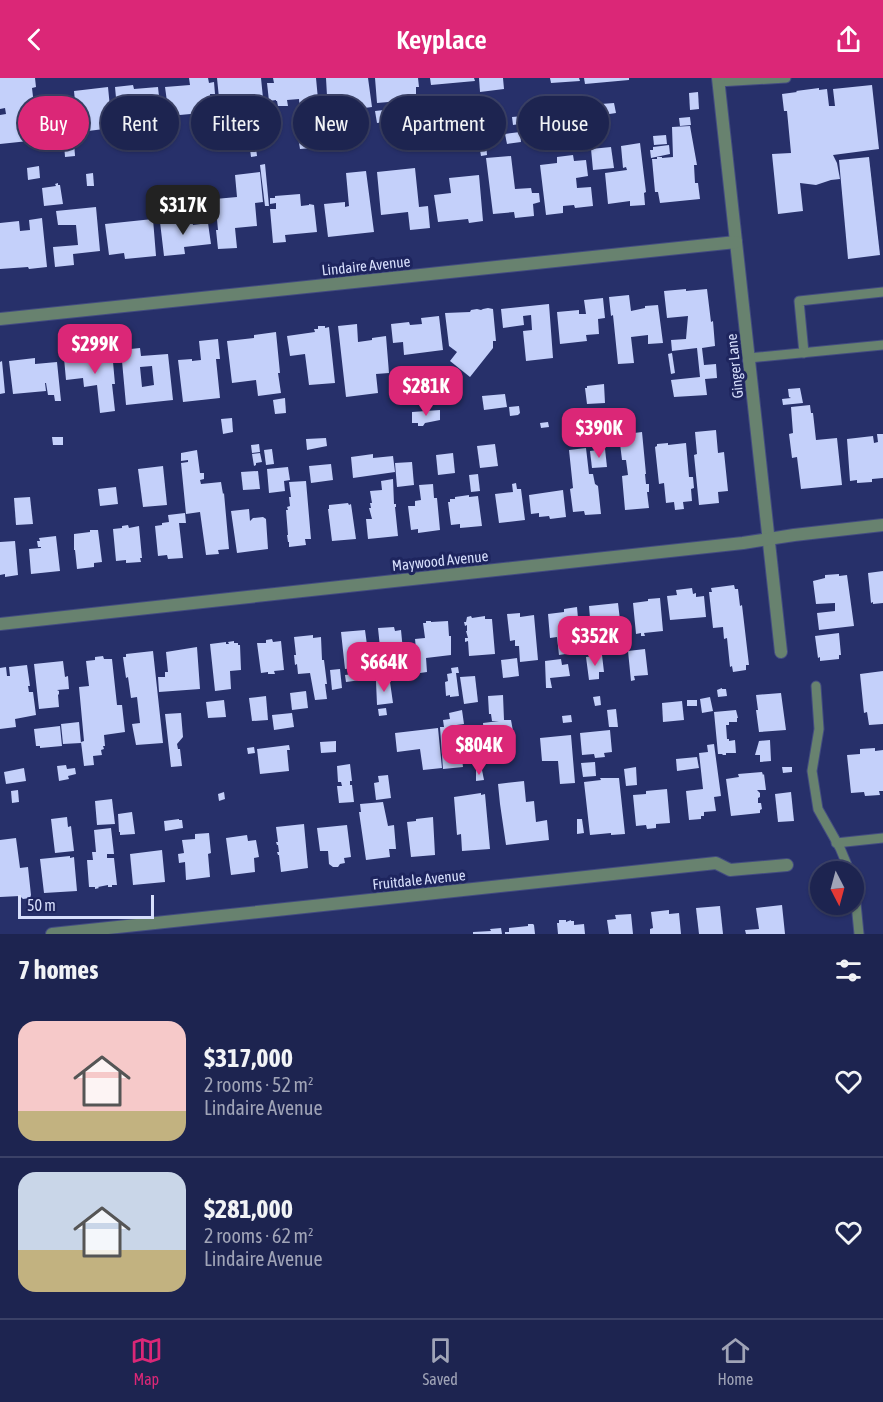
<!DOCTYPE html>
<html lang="en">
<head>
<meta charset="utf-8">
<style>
  :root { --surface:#1d2450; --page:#2a305a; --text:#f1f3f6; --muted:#a0a4b7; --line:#3b4167; --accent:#db2777 }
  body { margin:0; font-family:"Asap Condensed",sans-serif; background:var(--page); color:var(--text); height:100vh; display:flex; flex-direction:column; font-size:22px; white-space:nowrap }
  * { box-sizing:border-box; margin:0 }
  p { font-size:20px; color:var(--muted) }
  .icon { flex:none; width:33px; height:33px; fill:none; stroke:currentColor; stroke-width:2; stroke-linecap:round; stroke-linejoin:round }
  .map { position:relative; height:856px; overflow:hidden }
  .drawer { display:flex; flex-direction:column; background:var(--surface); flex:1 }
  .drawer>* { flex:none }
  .banner { position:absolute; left:18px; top:18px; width:848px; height:54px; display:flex; gap:12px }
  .needle { width:39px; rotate:174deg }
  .fabs { position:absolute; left:810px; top:783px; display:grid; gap:12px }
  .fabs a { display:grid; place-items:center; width:54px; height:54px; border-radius:50%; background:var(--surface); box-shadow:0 2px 4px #0004,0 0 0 2px var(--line); font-size:30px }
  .scale { position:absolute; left:18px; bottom:15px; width:136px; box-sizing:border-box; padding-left:6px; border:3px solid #d7dffc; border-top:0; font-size:16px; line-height:21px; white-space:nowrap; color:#d7dffc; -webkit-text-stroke:4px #1e255e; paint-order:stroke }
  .price { position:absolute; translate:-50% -51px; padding:0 14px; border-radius:12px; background:var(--accent); color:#fff; font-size:20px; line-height:39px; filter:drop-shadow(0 2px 3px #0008) }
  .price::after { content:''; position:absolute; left:50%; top:36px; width:18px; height:14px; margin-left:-9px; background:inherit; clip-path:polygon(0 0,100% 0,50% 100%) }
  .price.active { background:#222; color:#fff }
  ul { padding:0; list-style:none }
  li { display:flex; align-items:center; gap:18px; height:150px; padding:0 18px }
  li+li { border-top:2px solid var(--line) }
  li span { display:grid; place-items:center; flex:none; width:168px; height:120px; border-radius:18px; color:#555 }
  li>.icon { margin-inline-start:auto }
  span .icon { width:72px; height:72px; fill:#fffc; stroke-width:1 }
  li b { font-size:26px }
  h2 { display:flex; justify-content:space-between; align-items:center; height:72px; padding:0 18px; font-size:26px }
  .tag { padding:0 21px; border-radius:27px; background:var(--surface); box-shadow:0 2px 4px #0004,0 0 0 2px var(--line); font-size:21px; line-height:54px }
  .tag.active { background:var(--accent); color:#fff }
  header { display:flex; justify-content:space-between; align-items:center; height:78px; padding:0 18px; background:var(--accent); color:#fff; font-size:27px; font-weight:600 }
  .dock { display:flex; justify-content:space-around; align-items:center; height:84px; border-top:2px solid var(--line); background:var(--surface); font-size:16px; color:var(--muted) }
  .dock a { display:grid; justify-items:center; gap:3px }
  .dock .active { color:var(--accent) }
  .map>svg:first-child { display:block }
</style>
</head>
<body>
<header><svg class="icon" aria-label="back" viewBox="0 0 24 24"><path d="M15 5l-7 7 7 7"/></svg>Keyplace<svg class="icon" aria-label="share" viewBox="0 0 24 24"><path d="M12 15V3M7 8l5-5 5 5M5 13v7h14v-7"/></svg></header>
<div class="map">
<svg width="883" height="856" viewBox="0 0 883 856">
  <rect width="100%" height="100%" fill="#27306a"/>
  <g fill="#c4d0fa" fill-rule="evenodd">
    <path d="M0,0H35L36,9L32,10L38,62L0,66V37L6,36L5,30L0,31Z"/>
    <path d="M189,0H208L209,5L214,4L215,16H210L212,34L169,38L165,9L190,7Z"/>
    <path d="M217,0H261L265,40L242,43L240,28L220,30Z"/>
    <path d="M273,0H316L319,32L300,34L299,21L287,22L288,28H278L277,23H276V22L269,23L267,5H274Z"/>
    <path d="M326,0H368L372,29L349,32L348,17L327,18Z"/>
    <path d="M375,0H418L419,9H416V17L400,19V23L377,25Z"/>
    <path d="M430,0H474L475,3L431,7Z"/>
    <path d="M479,0H503L504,11L480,14Z"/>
    <path d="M550,0H579L580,3L551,5Z"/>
    <path d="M584,0H629V2L585,6Z"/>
    <path d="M133,7L134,11L158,9L162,47L124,52L123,40L118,41L115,9Z"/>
    <path d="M872,7L879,71L833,77L837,85L840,101L831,102L816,107L800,105L803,133L778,136L772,76L791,75L787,33H784L782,16L797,14L796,13L819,10V12L827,11L829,28H835L833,11Z"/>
    <path d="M108,9L112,50L72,55L71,45H68L66,24L75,23L74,13Z"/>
    <path d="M698,14L699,31L690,32L689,15Z"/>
    <path d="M582,24L584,37L575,38L573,26Z"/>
    <path d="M614,25L616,35L603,37L601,26Z"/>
    <path d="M384,32L385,44L377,45L375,33Z"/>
    <path d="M451,38L453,51H449L450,52H442L441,39Z"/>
    <path d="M524,38L525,45L513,47L512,39Z"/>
    <path d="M690,39L691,47L680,48L679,40Z"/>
    <path d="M320,43L324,44L325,51L314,52V47H319Z"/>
    <path d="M403,47L405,58L394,59L392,48Z"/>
    <path d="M690,48L697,87H694L695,105H698L700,121L660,125L658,114H655L652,81H657V79H662V80L673,79L672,49Z"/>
    <path d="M333,53L335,69L324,70L323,54Z"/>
    <path d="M520,54L521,64L507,66L505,56Z"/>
    <path d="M310,57L312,70L300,71L298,59Z"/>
    <path d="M666,57L667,66L654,67L653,58Z"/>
    <path d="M255,62L257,78L251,79L249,63Z"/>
    <path d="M74,64L75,78L65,79L64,65Z"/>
    <path d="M486,65L487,77L481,78L479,66Z"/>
    <path d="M640,65L646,114L644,115L645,127L630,128V123L608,126L605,95L627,92L626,89L623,90L621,68Z"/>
    <path d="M669,67L670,76L651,80L650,72H653V69Z"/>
    <path d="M611,69L614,90L593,92L591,71Z"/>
    <path d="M573,77L574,83L586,82L588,98L576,100L577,110L591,109L593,128L575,130L574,127L563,128V135L546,137L540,87L557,85V79Z"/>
    <path d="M511,78L515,111L531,110L532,115H539L540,124L533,126L534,138L515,140L514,134L493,136L486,80Z"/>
    <path d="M869,79L880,177L848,181L839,82Z"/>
    <path d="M265,86L269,128H265L260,87Z"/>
    <path d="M39,88L40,100L28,102L27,90Z"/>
    <path d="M415,90L419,129L428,128L430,150L410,152L408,134L381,137L377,94Z"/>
    <path d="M366,93L374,154L328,159L324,126L345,124V129L349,128L346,95Z"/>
    <path d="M260,94L263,124L255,125L257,148L235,150L237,170L218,171L216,152H218L215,121L237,119L235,97Z"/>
    <path d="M93,95L94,108H87L86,96Z"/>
    <path d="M479,97L483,143L469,145L468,141L438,144L434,117L451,115L449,100Z"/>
    <path d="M58,105V107H60L63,126L44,128L42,110L56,108L55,106Z"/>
    <path d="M300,116L301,128L309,127V126L314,127L317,154L285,157L286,164L273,165L270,131H276V125L270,126V120H275V118Z"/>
    <path d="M96,129L100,173L73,176L74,187L55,189L53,169L78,167L76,147H58L56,133Z"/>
    <path d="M42,140L47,189L29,191L28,189L0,191V145L19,143L20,153L30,152L29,142Z"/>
    <path d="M153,141L156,178L125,181L124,175L109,177L105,146Z"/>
    <path d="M192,141L193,147L208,145L211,166L184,169L185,176L164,178L160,144Z"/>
    <path d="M686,211V213L707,211L711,244L713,243L715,268L702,270L704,287L716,286L717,300L705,301L707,317L674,319L671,302L700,299L697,270L672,273L671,262L686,261L688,238L667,240L664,213Z"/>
    <path d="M629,217L631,233L645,230V228L658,227L663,265L648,266V257L631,259L634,285L618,286L613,237L611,238L609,219Z"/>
    <path d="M603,220L605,240L598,241L599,256L586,257L587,263L560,266L557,234L579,232V236H586L584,222Z"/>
    <path d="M549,226L553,280L526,283L523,253L532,252L531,237L523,238L524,247L503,250L501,231Z"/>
    <path d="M488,230L493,231L496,263H493V270L470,299L450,283L457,274L449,268L445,235L470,234L471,232L477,231L481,232L483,231Z"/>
    <path d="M439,238L443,272L404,277L403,264L393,265L391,246L409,244L410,247L422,246L421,240Z"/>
    <path d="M357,246L358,264L372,262V260L386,258L389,295L376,296L378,315L346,319L338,248Z"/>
    <path d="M318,248H325V250L329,249L335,305L309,307L305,276L290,278L287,258L315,254L314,251H318Z"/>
    <path d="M276,254L280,295H278L281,315L258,318L256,302L232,305L227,263L254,260V257Z"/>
    <path d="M218,261L220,281H216L220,320L183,324L178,282L192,281V283L201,282L199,263Z"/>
    <path d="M140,270L141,278L168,276L173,322L126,327L121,272ZM152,288L154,307L142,309L140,289Z"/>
    <path d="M104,271L105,273H112L115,306H112L115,333L100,335L97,307L84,309L83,300L66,302L64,280L92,277L91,274H99L98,272Z"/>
    <path d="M672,275L675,295L671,296L668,276Z"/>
    <path d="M35,280V286L57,284L61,323H55L54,317H48L46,305H45L46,313L13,316L9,283Z"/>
    <path d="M2,283L5,315L0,316V284Z"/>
    <path d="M604,306L605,325L587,326L585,310H587V308Z"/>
    <path d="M800,310L803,325L783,327L782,321L791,320L789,319L788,311Z"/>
    <path d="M505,316L507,329L484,332L482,318Z"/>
    <path d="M285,320L286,335L275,336L273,322Z"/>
    <path d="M810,327L811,335H813L816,362L837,360L842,407L801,411L797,379L792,380L789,356L793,355L791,329Z"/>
    <path d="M519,328L520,335L518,337L510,338L509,329Z"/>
    <path d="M440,332V342L425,345L423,348H418V345H412V334Z"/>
    <path d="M232,340L233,354L223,356L221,341Z"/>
    <path d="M602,343L603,353L596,354L594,344Z"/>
    <path d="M548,344L549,349L541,350L540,345Z"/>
    <path d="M716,352L718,375L724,374L728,413L718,414L719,425L699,427L694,377L697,376L695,354Z"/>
    <path d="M642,354L646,396H645L646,406H649V414H647L649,430L625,432L622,398L628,397L626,382H622L619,357Z"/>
    <path d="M877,356H883V400L872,401V404L857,405V402L850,403L847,361L873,358L874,365L878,364Z"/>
    <path d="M52,359H63V367H53Z"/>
    <path d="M326,360L327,368L307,372L306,361Z"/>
    <path d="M668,365V367L686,365L689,399H693L694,410L691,411L692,423L683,424L684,431L675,432L674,424L666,425L664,405L659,406L655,369L657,368V366Z"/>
    <path d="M259,366L260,374L252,375L251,367Z"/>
    <path d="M495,366L498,388L480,390L477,368Z"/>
    <path d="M586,370L589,396H593L595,406L598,408L601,436L585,437L584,433L573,434L570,411L573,410L569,372Z"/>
    <path d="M272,371L274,386L266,387L264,372Z"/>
    <path d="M605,371L607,389L592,390L590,373Z"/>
    <path d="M197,372L200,395H204V401L200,402L201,406L221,404L223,416L224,415L229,471L218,472L219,476L206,477L200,434L186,436L181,385L188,384V382L181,383V375Z"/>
    <path d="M260,375L262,384L256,385V387L254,388L252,376Z"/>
    <path d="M453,375L455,395L438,397L436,377Z"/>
    <path d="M373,376V380L393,378L395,394L353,400L351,379Z"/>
    <path d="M412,384L414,407L397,409L395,385Z"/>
    <path d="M331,386L333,402L311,405L309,388Z"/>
    <path d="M163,388L167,427L143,429L138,391Z"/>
    <path d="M288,389L290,402L284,403L285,413L269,415L267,391Z"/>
    <path d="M258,393L260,411L243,412L241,394Z"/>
    <path d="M478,396L480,413L471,414L469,397Z"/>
    <path d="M393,401L394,426H396V429H395L398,458L368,461L366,441H372L369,430H371L370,425H372L370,413L382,412L381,403Z"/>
    <path d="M306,403L311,461H305L306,467L289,469V464H288L287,457H288L286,432H288L287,429L290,428L289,419H291L289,404Z"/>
    <path d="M516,405L517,411H521L525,442L499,445L495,416L513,414L512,406Z"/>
    <path d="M433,406L434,420H437L440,452L418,455V451L411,452L408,428H415V423L421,422L419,407Z"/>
    <path d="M116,409L118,426L100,428L98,411Z"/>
    <path d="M563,412L566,439L550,441L549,438L539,439V435L531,436L529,417Z"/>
    <path d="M469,417V419L478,418L482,448L460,450V446L451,447L448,424H450V421H455V419Z"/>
    <path d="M30,419L33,446L16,447L14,420Z"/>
    <path d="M348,425L349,427L351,426L356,461L332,463L328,431H329V427Z"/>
    <path d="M249,431L250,443L253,440L263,439L266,441L268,471L237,475L231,433Z"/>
    <path d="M185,435L186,445H179L183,480L168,481L167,477L158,478L155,448L162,447V445L169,444L168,437Z"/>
    <path d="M128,447L129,450L139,448L142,480H140L141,484L126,485V482L116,483L113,451L122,450V448Z"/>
    <path d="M90,452H98L102,484L94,485V489L77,491L75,472H74V456L90,454Z"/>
    <path d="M56,458L60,493L31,496L29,471L41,470V469H38L37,463H40L39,460Z"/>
    <path d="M15,463L18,497L5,499V496L0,497V464Z"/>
    <path d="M883,493V525L873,526V524L871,525L868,495Z"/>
    <path d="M839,496V498L847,497L854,548L819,552L817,535L835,533V525L816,526L813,503L825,500V497Z"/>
    <path d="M734,507L735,511H738L740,528L742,527L749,587H746V592L733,594L732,588L730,589L727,560L724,561L723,549L713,550L709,514H712L711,510Z"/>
    <path d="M692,510L693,516L696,515V519L704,518L706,539L670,542L667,518L677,517L676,512Z"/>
    <path d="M660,520L663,553L644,555L645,558H641V555L636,556L633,525L648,523V521Z"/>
    <path d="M618,525L622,559L598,562L597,551L591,552L589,528Z"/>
    <path d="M577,529L581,574L559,577L557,559L550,560L548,536L564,534V531Z"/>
    <path d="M520,535V539L534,537L538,582L520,584L519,568H515V562L510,563L507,536Z"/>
    <path d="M471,538L472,540L485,538V541H492L495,576L469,578L468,563L465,564V560H468L466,553H467V547L465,548L464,544H466L467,539Z"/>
    <path d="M426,543H431V544L448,543L449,558H451V577L426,580L427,594L420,595L419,581H417L415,561L425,560L423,545H426Z"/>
    <path d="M394,549L395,553L401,552L404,583H407L409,592L394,594L393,587L382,589L378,550Z"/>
    <path d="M365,552L371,597L368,598V601L346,604L345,597L353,596V590L345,591L341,554Z"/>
    <path d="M839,555L841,577H839V581L820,583V579L818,580L815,558Z"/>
    <path d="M313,557V560L321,559L322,582H324L327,606H325L327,621L315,622L310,595L298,596L297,586L295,587L294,577H296L294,559Z"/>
    <path d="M272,561L273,564L281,563L284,592L274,593L275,596H268V594L261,595L257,565H266V562Z"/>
    <path d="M234,563V565H238V567H240L241,592L230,593L231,611L215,613L210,566L226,564V566H229L228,564Z"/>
    <path d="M197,569L200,611L159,614L158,599H165V594H168L166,574Z"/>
    <path d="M645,571L648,597L634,598L635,602L631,603L628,573Z"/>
    <path d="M153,573L163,665L136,667L132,646L140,645L137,619L131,620L128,599L126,600L123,579H126V576Z"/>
    <path d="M602,577L604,594H599V601L589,602L586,579Z"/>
    <path d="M103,578L104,581H112L117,627H122L125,654L104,657L105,668H103L104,671L101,672L102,677L93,678L94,687L84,688L81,664L84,663L79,609L89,608L86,583L95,582V579Z"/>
    <path d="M517,580L519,598L503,600L501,582Z"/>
    <path d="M561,581L562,587L568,586L570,598L550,600L552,610H546L545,583Z"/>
    <path d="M63,583L65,599L68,598L69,611L57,612L59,613V616L58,617L59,629L39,631L34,586Z"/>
    <path d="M27,587L30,608H28L29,614H33L36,637L15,641L16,649L0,651V590L6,589L7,598H10L9,589Z"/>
    <path d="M458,589L459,595H456L459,618L450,619V617L446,618L445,604L448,603L447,596L452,595L451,590Z"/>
    <path d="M340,591L342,610L332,612L330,592Z"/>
    <path d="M883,593V646L869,647L867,634L864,635L860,596Z"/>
    <path d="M475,598L478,624L464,626L460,599Z"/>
    <path d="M388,602V604H390L393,625L377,627L376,603Z"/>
    <path d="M722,610V611H726L727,618L718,619L717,612Z"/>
    <path d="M306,613L308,630L292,632L290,615Z"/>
    <path d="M781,615L786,652L759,654L756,632H758L756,617Z"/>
    <path d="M503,617L504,642H511L513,653L503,654L504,667L485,669L483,645L499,643H492L491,636H489L488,618Z"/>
    <path d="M266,618L268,642L252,643L249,620Z"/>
    <path d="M600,618L601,627L595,628L593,619Z"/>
    <path d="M710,619L713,633L702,635L700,621Z"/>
    <path d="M224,622L226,639L208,640L206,624Z"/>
    <rect x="687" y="622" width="10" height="6"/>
    <path d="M682,623L684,642L663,644L662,625Z"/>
    <path d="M386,630L387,637L379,638L378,631Z"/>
    <path d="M616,631L618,649H609L607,632Z"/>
    <path d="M462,632L464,646L449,648H458L463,689L443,691L440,649H444L443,642L450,641L449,635Z"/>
    <path d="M736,632L738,640H737V644H729V647H726L727,661H729V663L735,662L736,675H726V677H723L722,676H718L714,634Z"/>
    <path d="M181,635L183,659L177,666L178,671H180L182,688L171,689L165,636Z"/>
    <path d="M292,635L294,649L274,652L272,637Z"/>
    <path d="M571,637L572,644L563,645L562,638Z"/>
    <path d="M79,644L81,665L63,666L61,646Z"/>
    <path d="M60,648L62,668L40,670V668H36L34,651Z"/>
    <path d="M438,650L442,690L423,692L420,671L397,674L395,655Z"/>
    <path d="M610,652L612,674L604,675L605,679L595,680L594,676L582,677L580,655Z"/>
    <path d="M571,657L575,705L560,706L558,683H542L540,660Z"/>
    <path d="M770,662L771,683L760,684V677H755L759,663Z"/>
    <path d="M336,663V674L321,675L320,664Z"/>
    <path d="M714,666L721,718L714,719L716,733L704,734V738H701V741L689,742L686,713L703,711L699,675L708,674L707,667Z"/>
    <path d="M289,667L290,672H287L289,693L260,696L257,671Z"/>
    <path d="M254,669L255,675L248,676L247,670Z"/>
    <path d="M875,670V673L883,672V713H879L880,717L865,718L864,714L851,715L847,677L860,676V671Z"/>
    <path d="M697,679L699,690L677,693L676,681Z"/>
    <path d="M595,684L596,698L583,699L581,685Z"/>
    <path d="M350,686L352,703H350V707H352L354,724L339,725L337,708H342L341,704H338L337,688Z"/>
    <path d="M66,687L67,691L75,690L76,696L68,698L69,701L59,703L57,688Z"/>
    <path d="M636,689L637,707L626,708L624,691Z"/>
    <path d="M782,689H792V694L783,695Z"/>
    <path d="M24,690L26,703L6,706L4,694Z"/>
    <path d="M476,692H482L484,702L476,703Z"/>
    <path d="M762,694L763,697L764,696L766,712H757L760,715V719L758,720V725H761L762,731L760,732V735L731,738L726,701L739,699L738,696Z"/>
    <path d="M388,697L391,720L376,722L374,705L379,704L378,698Z"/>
    <path d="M600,700H619L625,756L611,757V755L590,757L584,704L601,702Z"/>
    <path d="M524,703L526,724L534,723L536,744L547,742L549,762L506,767L500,726L498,706Z"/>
    <path d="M667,711L670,745L656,746V750L647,751L646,747L636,748L633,717L646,716V713Z"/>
    <path d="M18,712L19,724L12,725L11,713Z"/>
    <path d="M224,714L225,721L219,723L218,716Z"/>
    <path d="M791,714L794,743L778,744L775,716Z"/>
    <path d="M481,715V717L485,716L490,771L462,773L461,756L457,757L454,719Z"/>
    <path d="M112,721L115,746L97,747L95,723Z"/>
    <path d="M383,724L388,748L394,747L396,771H389L390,779L366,782L359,734H361L360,726Z"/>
    <path d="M132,734L135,756L120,757V754H119L118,736Z"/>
    <path d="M67,739L68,749L71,748L74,773L55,775L51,741Z"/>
    <path d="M433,739L435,777L411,779L407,744L416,743V741Z"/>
    <path d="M179,741V742H182L183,750L165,753L164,743Z"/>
    <path d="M577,741H582L584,755L577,756Z"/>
    <path d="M304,746L308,790L281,794L279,777H278L277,774H279L278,767H277L276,764H278L276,749Z"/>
    <path d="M347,747L351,779L344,780L345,785L340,786L338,789H333L329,786L328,773H320L317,750Z"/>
    <path d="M111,750L114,776H107V780H114L117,807H112V809H108V807L98,809L99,810L95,811V809H89L87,782H93L92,774H96L94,752Z"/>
    <path d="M209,755L211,775L208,776L210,799L186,802L185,784L179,785L178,776L184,775L182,762L195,761V756Z"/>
    <path d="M247,757L248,763L256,762L259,779L254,780L255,794L231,797L226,760Z"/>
    <path d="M16,760L20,790L28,789L31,817L30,820L23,821L20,818L0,819V762Z"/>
    <path d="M162,772L165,804L133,807L130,776Z"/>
    <path d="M70,778V780L74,779L77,813L44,815L40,781Z"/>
    <path d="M782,827L785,856H746L745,852L759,851L756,830Z"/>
    <path d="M720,828L723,856H699L696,830Z"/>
    <path d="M669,832V836L679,835L681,856H650V851L653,850L651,834Z"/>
    <path d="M631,836L633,856H609L607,842L616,841L615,837Z"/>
    <path d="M559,842H566V844L571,842V843H574V847L584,846L585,856H558L557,845H559Z"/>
    <path d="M528,846H533L534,847L535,856H505V854H509V850L528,848Z"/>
    <path d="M501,850L502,856H473V854L491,853L490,851Z"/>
  </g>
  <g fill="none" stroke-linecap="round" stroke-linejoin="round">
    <g stroke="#434c81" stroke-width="11">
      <g id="lane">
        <path d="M718,4L786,0"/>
        <path d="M804,275L799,223L883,214"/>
        <path d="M749,280L883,267"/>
        <path d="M816,608L819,651L812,693L818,731L840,770L850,794"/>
        <path d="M836,765L883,760"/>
        <path d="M854,805L859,856"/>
      </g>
    </g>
    <g stroke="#434c81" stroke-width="14">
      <g id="street">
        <path d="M718,0L781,574"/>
        <path d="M0,241L736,164"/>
        <path d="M0,546L743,465L794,457L883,447"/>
        <path d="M52,856L716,785L730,792L787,787"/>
      </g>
    </g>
    <use href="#lane" stroke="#68826f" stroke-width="9"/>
    <use href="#street" stroke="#68826f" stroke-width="12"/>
  </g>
  <g text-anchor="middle" stroke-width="6" stroke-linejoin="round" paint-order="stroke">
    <g font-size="15" fill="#d7dffc" stroke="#1e255e">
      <text transform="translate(366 188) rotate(-6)" y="5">Lindaire Avenue</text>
      <text transform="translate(735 288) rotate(-96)" y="5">Ginger Lane</text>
      <text transform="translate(440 483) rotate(-6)" y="5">Maywood Avenue</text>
      <text transform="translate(419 802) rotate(-6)" y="5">Fruitdale Avenue</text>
    </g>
  </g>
</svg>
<div class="fabs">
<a><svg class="needle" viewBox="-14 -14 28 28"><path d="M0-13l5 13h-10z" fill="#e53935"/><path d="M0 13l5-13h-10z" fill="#a0a4b7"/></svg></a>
</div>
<div class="scale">50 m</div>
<b class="price active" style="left:183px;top:158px">$317K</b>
<b class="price" style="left:95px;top:297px">$299K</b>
<b class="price" style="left:426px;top:339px">$281K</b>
<b class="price" style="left:599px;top:381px">$390K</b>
<b class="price" style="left:595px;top:589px">$352K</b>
<b class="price" style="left:384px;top:615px">$664K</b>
<b class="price" style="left:479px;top:698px">$804K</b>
<div class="banner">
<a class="tag active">Buy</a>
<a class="tag">Rent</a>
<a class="tag">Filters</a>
<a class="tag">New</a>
<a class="tag">Apartment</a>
<a class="tag">House</a>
</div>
</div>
<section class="drawer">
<h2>7 homes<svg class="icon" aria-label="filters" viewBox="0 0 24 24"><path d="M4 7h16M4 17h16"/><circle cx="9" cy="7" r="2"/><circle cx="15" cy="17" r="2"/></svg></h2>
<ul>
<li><span style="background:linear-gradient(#f6c9c9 75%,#c2b280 0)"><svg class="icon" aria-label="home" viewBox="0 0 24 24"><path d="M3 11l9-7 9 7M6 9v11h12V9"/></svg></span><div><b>$317,000</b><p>2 rooms · 52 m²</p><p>Lindaire Avenue</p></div><svg class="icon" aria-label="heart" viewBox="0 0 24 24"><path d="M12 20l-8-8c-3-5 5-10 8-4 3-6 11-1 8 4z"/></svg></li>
<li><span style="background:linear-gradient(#c9d6e8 65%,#c2b280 0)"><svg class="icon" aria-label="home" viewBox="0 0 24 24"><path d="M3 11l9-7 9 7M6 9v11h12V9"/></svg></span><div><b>$281,000</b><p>2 rooms · 62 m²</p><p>Lindaire Avenue</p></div><svg class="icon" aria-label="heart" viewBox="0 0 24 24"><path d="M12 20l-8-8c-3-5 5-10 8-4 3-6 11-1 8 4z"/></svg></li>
</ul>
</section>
<nav class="dock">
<a class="active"><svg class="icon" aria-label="map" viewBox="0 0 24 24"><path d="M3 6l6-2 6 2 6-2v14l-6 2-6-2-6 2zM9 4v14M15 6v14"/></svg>Map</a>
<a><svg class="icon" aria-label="saved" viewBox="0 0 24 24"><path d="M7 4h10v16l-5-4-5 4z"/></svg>Saved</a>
<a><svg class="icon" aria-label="home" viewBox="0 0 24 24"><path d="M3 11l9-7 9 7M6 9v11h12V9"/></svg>Home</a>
</nav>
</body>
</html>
